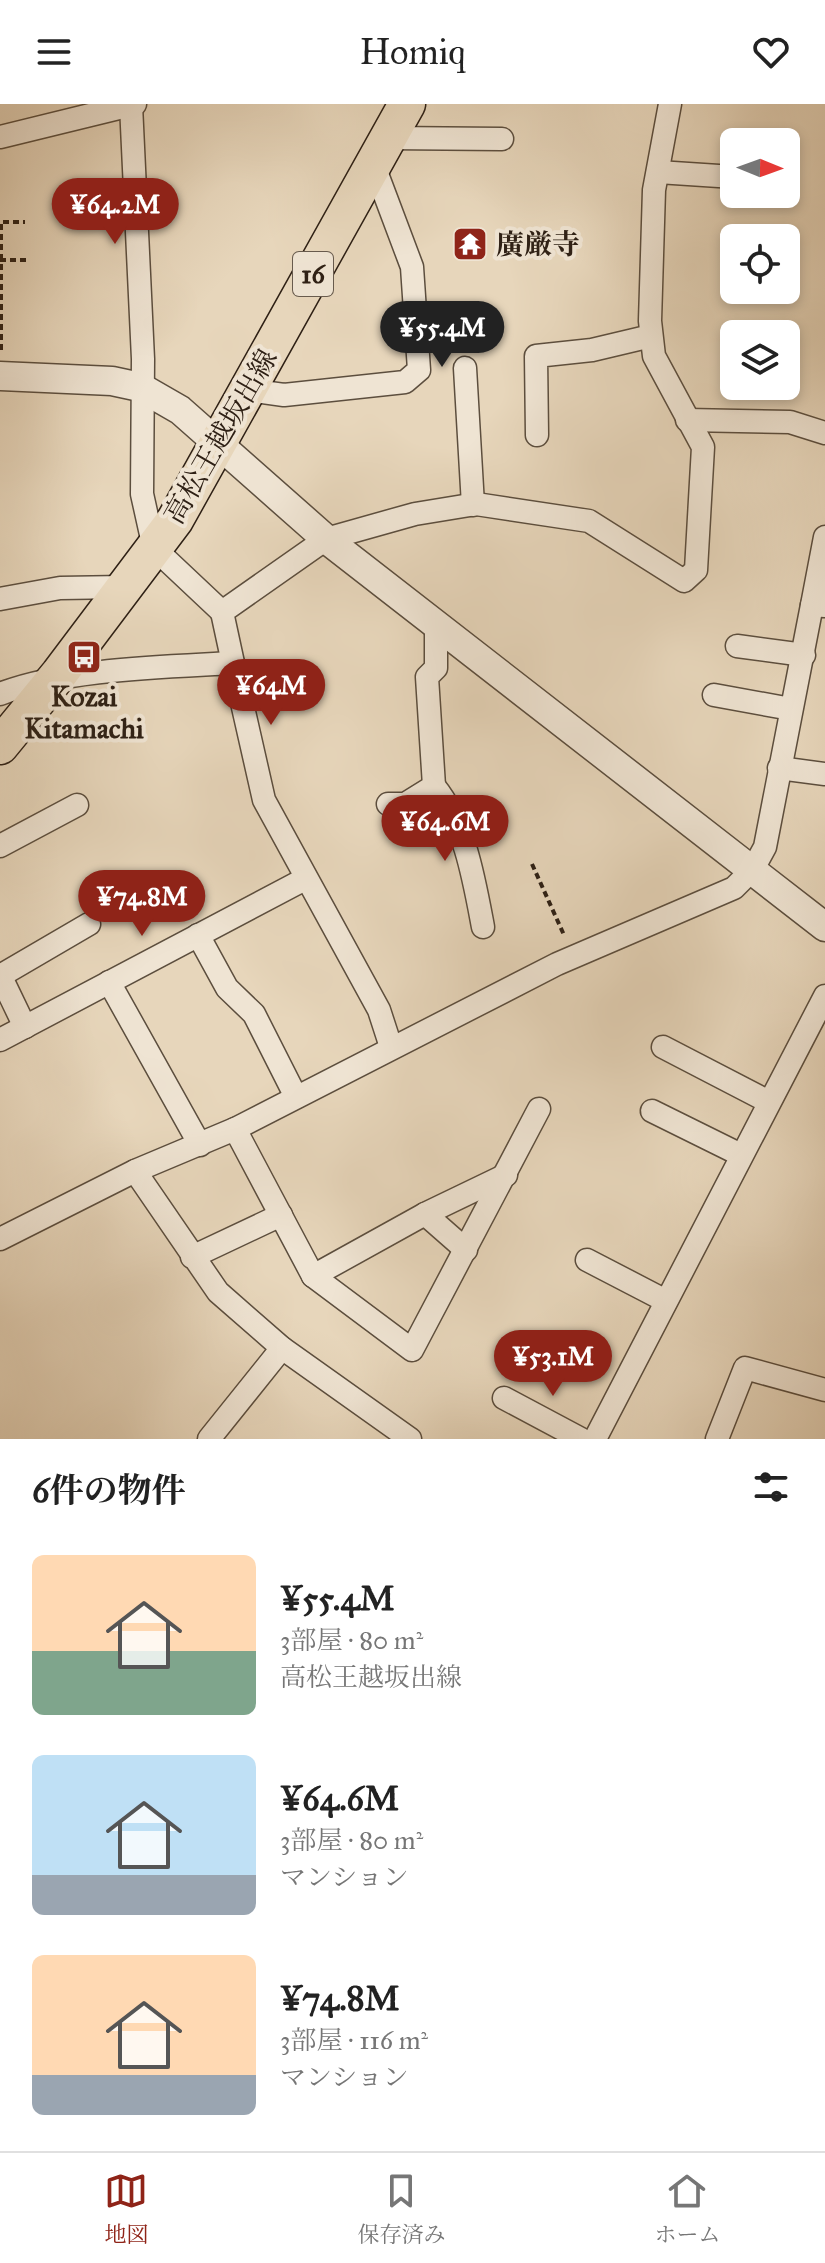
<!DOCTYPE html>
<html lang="ja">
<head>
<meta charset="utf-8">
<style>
  :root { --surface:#fff; --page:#f2f2f2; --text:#222; --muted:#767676; --line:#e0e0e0; --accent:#8f2418 }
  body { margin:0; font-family:"IM FELL Great Primer","Noto Serif JP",serif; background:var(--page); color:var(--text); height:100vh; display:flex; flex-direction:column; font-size:30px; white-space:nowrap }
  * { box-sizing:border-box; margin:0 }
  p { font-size:26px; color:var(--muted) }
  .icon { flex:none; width:44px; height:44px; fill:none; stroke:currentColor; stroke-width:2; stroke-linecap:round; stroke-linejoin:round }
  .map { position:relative; height:1335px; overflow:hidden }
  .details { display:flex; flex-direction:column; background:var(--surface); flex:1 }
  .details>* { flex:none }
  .needle { width:52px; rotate:91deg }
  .tools { position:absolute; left:720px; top:24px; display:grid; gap:16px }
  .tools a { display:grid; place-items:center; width:80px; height:80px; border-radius:12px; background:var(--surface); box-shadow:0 4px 12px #0003; font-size:40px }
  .price { position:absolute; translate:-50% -68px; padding:0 18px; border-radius:28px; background:var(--accent); color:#fff; font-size:26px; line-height:52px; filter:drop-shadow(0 2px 4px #0008) }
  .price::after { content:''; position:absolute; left:50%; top:48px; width:24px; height:18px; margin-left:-12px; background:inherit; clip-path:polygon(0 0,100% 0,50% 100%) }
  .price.on { background:#222; color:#fff }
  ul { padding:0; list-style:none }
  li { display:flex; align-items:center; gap:24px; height:200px; padding:0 32px }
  li span { display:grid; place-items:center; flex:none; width:224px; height:160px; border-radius:12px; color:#555 }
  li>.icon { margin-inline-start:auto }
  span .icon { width:96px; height:96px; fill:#fffc; stroke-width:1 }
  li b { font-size:34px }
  h2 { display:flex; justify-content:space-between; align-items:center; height:96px; padding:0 32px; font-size:34px }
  header { display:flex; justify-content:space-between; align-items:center; height:104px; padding:0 32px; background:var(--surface); font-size:36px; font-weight:600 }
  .menu { display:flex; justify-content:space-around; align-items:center; height:112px; border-top:2px solid var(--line); background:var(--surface); font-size:22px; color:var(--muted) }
  .menu a { display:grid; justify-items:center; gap:4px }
  .menu .on { color:var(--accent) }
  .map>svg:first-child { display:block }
</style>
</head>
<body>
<header><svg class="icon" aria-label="menu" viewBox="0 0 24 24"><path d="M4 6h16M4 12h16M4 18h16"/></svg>Homiq<svg class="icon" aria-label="heart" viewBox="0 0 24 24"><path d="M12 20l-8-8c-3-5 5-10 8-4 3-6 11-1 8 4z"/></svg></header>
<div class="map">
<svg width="825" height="1335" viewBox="0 0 825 1335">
  <rect width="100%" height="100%" fill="#e7d6bb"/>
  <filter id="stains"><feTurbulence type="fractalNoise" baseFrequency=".0025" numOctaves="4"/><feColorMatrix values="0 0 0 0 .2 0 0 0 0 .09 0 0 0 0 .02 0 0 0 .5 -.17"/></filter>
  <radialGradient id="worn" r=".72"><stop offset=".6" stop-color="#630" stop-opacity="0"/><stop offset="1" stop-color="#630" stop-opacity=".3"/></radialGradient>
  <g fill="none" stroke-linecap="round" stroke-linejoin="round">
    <g stroke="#5c4e3e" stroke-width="25">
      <g id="minor">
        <path d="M131,1L143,255L142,390L154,444L222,508"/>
        <path d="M0,33L135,0"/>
        <path d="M388,34L502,35"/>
        <path d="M658,68L734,73"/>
        <path d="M465,264L473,401"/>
        <path d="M247,286L284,291L405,278L419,266L412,163L374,62"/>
        <path d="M687,316L790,318L825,329"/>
        <path d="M537,331L536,252L592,246L651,232"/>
        <path d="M0,495L60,484L124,483"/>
        <path d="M812,501L825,433"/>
        <path d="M737,542L804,551"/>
        <path d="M233,559L222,508L326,435L415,410L476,400L589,417L684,477L696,466L703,343L654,252L650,217L654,86L670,0"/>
        <path d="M0,590C63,565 164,563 233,559L264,696L379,906L391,943"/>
        <path d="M714,591L791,605"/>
        <path d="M779,664L825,670"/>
        <path d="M434,682C465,720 474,775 483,823"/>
        <path d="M388,700H405L434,682L427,573L436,564V521"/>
        <path d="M0,742L77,701"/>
        <path d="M198,831L227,884L254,910L296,993"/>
        <path d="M0,871L25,923"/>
        <path d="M0,872L89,820"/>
        <path d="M109,878L200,1041"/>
        <path d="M0,936L305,775"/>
        <path d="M663,943L769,998"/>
        <path d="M652,1007L741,1051"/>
        <path d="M235,1025L313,1172L425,1110L506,1071"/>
        <path d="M135,1067L218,1188L282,1244L410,1335"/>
        <path d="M425,1110L466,1146"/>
        <path d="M0,1135L135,1067L235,1025L557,860L734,784L753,765L765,743L812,501L825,502"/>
        <path d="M192,1153L281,1111"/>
        <path d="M587,1156L666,1197"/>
        <path d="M313,1172L412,1246L539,1005"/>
        <path d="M504,1294L581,1335"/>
        <path d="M209,1335L282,1244"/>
        <path d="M595,1335L825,892"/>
        <path d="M717,1335L745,1264L825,1286"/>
      </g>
    </g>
    <g stroke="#5c4e3e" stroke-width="31">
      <path id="tertiary" d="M0,272L112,277L140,283L180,306L326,435L825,823"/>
    </g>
    <g stroke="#2e2015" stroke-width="39">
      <path id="primary" d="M0,642L59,570L175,416L407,0"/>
    </g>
    <g stroke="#2e2015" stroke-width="4" stroke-dasharray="6 4" stroke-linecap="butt">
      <path d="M0,156H27"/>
      <path d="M1,246V118H25"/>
      <path d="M532,760L564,831"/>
    </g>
    <use href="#minor" stroke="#efe4d3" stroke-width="22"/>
    <use href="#tertiary" stroke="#efe4d3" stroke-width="28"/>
    <use href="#primary" stroke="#e7d6bb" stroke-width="36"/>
  </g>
  <defs>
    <g id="temple-square" transform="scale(1.8)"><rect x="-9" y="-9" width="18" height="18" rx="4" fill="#8f2418" stroke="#efe4d3"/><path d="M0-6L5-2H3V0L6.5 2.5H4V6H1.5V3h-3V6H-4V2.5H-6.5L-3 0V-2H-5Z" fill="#fff"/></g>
    <g id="bus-square" transform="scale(1.8)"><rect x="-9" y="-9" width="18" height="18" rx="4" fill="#8f2418" stroke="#efe4d3"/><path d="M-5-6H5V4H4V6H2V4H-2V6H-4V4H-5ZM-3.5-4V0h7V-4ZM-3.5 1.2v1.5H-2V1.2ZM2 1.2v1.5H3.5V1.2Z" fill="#fff"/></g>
  </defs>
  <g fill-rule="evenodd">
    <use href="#temple-square" x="470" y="140"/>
    <use href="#bus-square" x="84" y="553"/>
  </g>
  <g text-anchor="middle" stroke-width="8" stroke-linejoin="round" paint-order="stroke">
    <rect fill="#efe4d3" stroke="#685b4e" stroke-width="2" x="293" y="148" width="40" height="44" rx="6"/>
    <g font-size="26" font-weight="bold" fill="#2e2015">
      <text x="313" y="179">16</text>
    </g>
    <g font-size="28" font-weight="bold" fill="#2e2015" stroke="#efe4d3" text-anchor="start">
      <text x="496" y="150">廣厳寺</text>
      <text x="84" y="602" text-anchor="middle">Kozai<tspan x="84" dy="32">Kitamachi</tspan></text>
    </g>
    <g font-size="28" fill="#2e2015" stroke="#efe4d3">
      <text transform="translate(220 332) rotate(-60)" y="10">高松王越坂出線</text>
    </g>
  </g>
  <rect width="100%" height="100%" filter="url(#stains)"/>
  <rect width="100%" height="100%" fill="url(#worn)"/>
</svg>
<div class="tools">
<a><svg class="needle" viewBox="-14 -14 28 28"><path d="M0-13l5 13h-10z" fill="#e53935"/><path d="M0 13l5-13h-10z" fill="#767676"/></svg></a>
<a><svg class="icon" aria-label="locate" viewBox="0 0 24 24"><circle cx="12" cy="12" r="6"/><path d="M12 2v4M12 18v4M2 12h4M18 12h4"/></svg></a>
<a><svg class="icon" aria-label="layers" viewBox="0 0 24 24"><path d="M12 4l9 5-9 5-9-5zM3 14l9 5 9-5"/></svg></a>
</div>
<b class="price" style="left:115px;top:142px">¥64.2M</b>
<b class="price on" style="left:442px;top:265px">¥55.4M</b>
<b class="price" style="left:271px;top:623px">¥64M</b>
<b class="price" style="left:445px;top:759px">¥64.6M</b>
<b class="price" style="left:142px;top:834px">¥74.8M</b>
<b class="price" style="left:553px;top:1294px">¥53.1M</b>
</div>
<section class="details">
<h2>6件の物件<svg class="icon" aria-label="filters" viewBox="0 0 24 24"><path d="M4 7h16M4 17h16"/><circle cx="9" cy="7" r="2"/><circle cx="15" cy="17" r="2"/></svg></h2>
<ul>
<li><span style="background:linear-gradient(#ffd9b3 60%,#7fa58c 0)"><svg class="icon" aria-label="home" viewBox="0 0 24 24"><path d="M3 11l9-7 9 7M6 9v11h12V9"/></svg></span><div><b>¥55.4M</b><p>3部屋 · 80 m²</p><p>高松王越坂出線</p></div></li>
<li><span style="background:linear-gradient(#bfe0f5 75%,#9aa5b1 0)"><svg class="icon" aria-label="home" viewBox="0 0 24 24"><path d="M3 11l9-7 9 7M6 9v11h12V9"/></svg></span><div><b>¥64.6M</b><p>3部屋 · 80 m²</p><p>マンション</p></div></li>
<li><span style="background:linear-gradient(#ffd9b3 75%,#9aa5b1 0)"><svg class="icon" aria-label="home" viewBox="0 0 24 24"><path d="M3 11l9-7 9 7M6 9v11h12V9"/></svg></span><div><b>¥74.8M</b><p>3部屋 · 116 m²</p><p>マンション</p></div></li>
</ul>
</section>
<nav class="menu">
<a class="on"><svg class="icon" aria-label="map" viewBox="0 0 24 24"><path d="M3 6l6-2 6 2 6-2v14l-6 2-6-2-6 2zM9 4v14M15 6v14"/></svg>地図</a>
<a><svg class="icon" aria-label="saved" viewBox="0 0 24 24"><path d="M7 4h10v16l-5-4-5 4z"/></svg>保存済み</a>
<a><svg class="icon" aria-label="home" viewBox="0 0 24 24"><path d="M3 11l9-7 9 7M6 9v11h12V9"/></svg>ホーム</a>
</nav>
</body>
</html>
